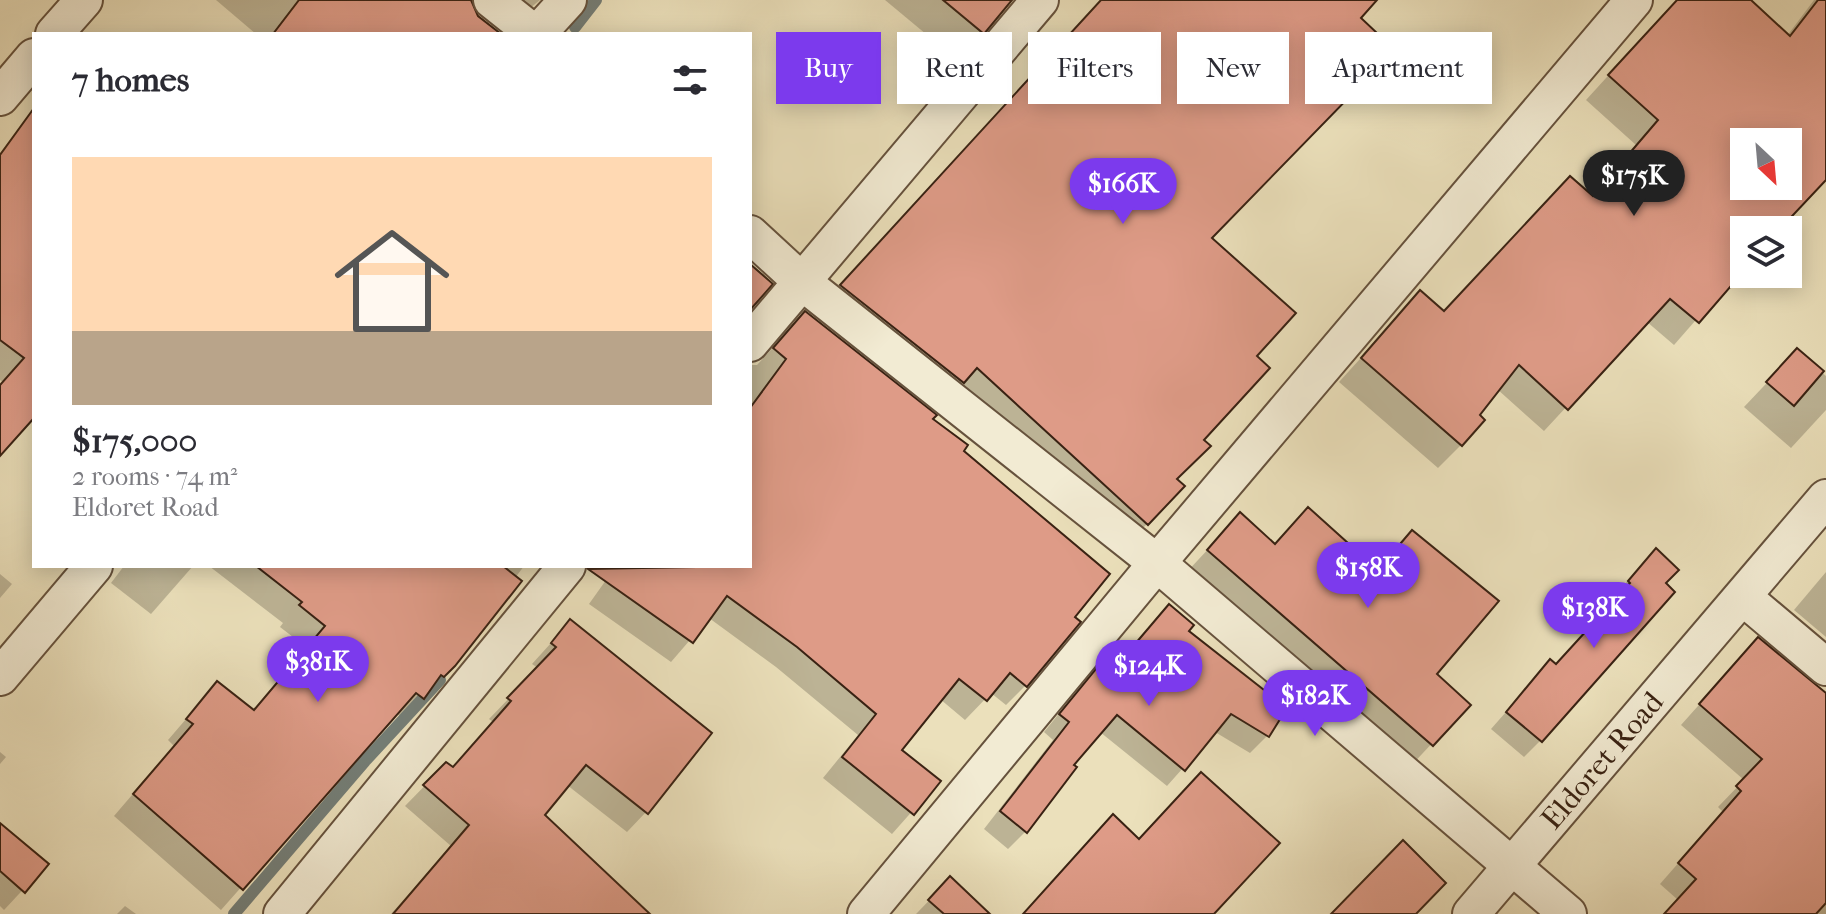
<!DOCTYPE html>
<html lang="en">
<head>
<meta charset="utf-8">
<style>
  :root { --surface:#fff; --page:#f7f7f7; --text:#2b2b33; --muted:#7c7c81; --accent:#7c3aed }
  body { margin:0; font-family:"IM FELL French Canon",serif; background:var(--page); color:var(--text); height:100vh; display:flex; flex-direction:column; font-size:30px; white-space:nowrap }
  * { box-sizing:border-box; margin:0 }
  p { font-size:26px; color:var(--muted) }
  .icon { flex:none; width:44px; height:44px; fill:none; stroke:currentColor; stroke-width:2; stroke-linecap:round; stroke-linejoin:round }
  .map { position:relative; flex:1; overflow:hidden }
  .side { position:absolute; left:32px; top:32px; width:720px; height:536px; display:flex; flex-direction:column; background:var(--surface); border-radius:0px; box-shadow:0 4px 20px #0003 }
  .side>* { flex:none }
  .hud { position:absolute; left:776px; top:32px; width:760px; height:72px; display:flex; gap:16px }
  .needle { width:52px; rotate:154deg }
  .fabs { position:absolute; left:1730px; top:128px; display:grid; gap:16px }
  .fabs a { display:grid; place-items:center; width:72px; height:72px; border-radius:0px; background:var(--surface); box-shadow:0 4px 20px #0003; font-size:40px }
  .price { position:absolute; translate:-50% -68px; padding:0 18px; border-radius:28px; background:var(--accent); color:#fff; font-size:26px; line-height:52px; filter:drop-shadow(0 2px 4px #0008) }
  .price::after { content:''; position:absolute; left:50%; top:48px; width:24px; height:18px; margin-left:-12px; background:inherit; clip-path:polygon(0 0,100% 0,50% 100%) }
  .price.on { background:#222; color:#fff }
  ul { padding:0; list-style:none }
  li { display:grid; align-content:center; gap:16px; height:424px; padding:0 40px }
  li span { display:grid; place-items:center; height:248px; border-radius:0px; color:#555 }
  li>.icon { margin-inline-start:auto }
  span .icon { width:144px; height:144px; fill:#fffc; stroke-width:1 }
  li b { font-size:34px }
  h2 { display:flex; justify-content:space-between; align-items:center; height:96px; padding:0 40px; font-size:34px }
  .chip { padding:0 28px; border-radius:0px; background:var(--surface); box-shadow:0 4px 20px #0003; font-size:28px; line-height:72px }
  .chip.on { background:var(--accent); color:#fff }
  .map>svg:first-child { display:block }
</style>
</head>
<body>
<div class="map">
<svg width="1826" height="914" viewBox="0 0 1826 914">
  <rect width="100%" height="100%" fill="#ebe0bb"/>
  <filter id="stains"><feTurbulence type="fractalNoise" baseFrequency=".0025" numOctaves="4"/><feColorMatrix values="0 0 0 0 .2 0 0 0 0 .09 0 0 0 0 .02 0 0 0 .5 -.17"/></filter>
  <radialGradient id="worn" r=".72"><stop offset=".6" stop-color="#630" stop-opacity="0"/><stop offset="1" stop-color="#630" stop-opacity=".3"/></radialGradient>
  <g fill="#0003" fill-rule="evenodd">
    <path d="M216,0H470L471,9L499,34H256Z"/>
    <path d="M471,0H540L508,26Z"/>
    <path d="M885,0H1010L956,59Z"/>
    <path d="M1103,0H1359L1210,238L1254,356L1147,524L1121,550L815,312Z"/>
    <path d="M1677,0H1748L1787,36L1814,0H1826V177L1776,230H1744V265L1674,345L1646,321L1544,431L1497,389L1461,445L1438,468L1339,382L1420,293L1443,313L1591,197L1636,145L1586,100ZM1744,142H1788V186H1744Z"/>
    <path d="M34,110V415L0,452V385L3,382L0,380V153Z"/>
    <path d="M805,313L931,419L961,451L1072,617L1026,685L1006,705L991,693L965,720L940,699L899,750L939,781L892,834L823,778L858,735L776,667L709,618L671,662L589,604L616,566H750V365H757Z"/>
    <path d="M1797,351L1826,376V410L1791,448L1744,407Z"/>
    <path d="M1240,515L1274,545L1376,571L1412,532L1434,674L1468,705L1407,770L1184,575Z"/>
    <path d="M124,566H193L151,614L111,583Z"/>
    <path d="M209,566H524L515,578L519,582L423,697L402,718L396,713L221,910L114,816L174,746L168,740L217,683L252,711L306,647L280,627L283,623Z"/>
    <path d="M1639,568L1541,740L1524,757L1491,729L1550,662L1555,666L1615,601L1612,599Z"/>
    <path d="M1826,572V637L1794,610Z"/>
    <path d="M0,574L12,584L0,598Z"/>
    <path d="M570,622L646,812L627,832L567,785L543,815L650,914H391L451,846L405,806L446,764L451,769L493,722L489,719L538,668L532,664Z"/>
    <path d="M1186,631L1285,708L1267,736L1250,753L1215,732L1167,786L1100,732L1025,832L1008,849L984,829L1053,740L1044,732L1096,668Z"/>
    <path d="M1739,660L1826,695V914H1665L1678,900L1660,884L1723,812L1718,807L1744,780L1681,725Z"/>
    <path d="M0,752L6,757L0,764Z"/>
    <path d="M1113,817L1211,914H1083L1050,882Z"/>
    <path d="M0,825L47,864L4,910L0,906Z"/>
    <path d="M950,879L963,914H916Z"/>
    <path d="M125,906L136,914H117Z"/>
  </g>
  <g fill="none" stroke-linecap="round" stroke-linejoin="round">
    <g stroke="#747e77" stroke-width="12">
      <path d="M575,27L596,0"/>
      <path d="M234,914L365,761L440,680"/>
    </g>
  </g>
  <g fill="#de9b87" stroke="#392213" stroke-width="2" fill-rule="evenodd">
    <path d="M299,0H471L478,16L501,34H273Z"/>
    <path d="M943,0H1012L984,34Z"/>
    <path d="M1101,0H1377L1361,18L1395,50L1212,238L1296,313L1257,356L1270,368L1204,440L1211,446L1177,479L1185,486L1148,525L977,368L964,383L840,285Z"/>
    <path d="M1677,0H1751L1790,36L1818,0H1826V180L1779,230H1744V271L1699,323L1670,299L1568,410L1519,365L1480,415L1485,420L1462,446L1361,358L1420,290L1444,311L1570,176L1593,196L1658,120L1608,75ZM1744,142H1788V186H1744Z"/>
    <path d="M34,108V418L0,456V385L24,358L0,340V155Z"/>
    <path d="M750,264L773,284L750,310Z"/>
    <path d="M805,311L937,415L933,419L968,445L964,451L1110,574L1075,617L1081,622L1027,687L1010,673L987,701L959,679L902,750L941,781L914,815L842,757L876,714L797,647L727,596L693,643L588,569L750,566V408L786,359L773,348Z"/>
    <path d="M1797,348L1824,371L1794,406L1766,382Z"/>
    <path d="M1308,507L1378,570L1412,530L1499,601L1437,674L1471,705L1433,746L1207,550L1240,512L1275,544Z"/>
    <path d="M1656,548L1679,570L1666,583L1675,592L1542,742L1506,712L1550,659L1556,664L1630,583L1628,581Z"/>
    <path d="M256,566H503L522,581L455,666L444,677L441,675L424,699L416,693L243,890L133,794L193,724L186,719L217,681L254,710L325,626L299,605L302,602Z"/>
    <path d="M1169,604L1194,625L1189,631L1287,708L1269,737L1231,714L1185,771L1117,715L1074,765L1077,767L1027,833L1000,811L1069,722L1059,714L1113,648L1124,657Z"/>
    <path d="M570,619L712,733L648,814L586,765L545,815L650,914H393L469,825L423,785L446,762L453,767L511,701L507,698L556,647L551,643Z"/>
    <path d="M1758,637L1826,693V903L1816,914H1664L1696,879L1678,863L1741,791L1736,786L1762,759L1699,704Z"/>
    <path d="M1201,772L1280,843L1214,914H1023L1113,814L1139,839Z"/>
    <path d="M0,823L49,864L25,893L0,871Z"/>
    <path d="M1403,840L1446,883L1416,914H1331Z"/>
    <path d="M950,876L990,914H944L928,900Z"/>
  </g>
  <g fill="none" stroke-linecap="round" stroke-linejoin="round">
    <g stroke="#66523d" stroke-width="40">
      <g id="minor">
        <path d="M492,0L535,34"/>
        <path d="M54,34L84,0"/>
        <path d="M537,34L568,0"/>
        <path d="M0,97L34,57"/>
        <path d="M750,234L801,281L1157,563L1634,0"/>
        <path d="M750,343L1040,0"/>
        <path d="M1743,597L1826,667"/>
        <path d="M0,677L94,566"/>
        <path d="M282,914L567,566"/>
        <path d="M866,914L1157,563L1568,914"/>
        <path id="s1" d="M1471,914L1826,498"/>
      </g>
    </g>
    <use href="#minor" stroke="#f2ebd3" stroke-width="36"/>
  </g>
  <g text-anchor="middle" stroke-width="8" stroke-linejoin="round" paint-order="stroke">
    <g font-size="30" fill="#392213" stroke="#f2ebd3">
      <text dy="10" stroke="none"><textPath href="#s1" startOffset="202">Eldoret Road</textPath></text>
    </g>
  </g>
  <rect width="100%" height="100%" filter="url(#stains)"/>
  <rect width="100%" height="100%" fill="url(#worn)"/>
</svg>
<div class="fabs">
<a><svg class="needle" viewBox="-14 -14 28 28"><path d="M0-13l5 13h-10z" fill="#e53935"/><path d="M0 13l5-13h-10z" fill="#7c7c81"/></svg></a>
<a><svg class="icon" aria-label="layers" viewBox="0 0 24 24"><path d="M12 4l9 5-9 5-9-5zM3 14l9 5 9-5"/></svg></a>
</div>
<b class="price on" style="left:1634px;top:218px">$175K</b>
<b class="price" style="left:1123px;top:226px">$166K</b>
<b class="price" style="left:1368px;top:610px">$158K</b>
<b class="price" style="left:1594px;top:650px">$138K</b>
<b class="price" style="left:318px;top:704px">$381K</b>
<b class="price" style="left:1149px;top:708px">$124K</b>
<b class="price" style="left:1315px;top:738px">$182K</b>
<div class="hud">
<a class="chip on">Buy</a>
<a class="chip">Rent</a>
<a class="chip">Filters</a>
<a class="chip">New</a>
<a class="chip">Apartment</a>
</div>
<section class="side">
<h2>7 homes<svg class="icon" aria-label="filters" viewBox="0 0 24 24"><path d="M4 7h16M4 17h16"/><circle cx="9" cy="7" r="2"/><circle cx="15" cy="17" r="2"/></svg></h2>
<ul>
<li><span style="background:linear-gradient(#ffd9b3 70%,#b9a48a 0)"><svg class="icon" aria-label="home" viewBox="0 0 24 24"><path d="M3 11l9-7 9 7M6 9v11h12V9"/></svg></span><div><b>$175,000</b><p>2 rooms · 74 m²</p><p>Eldoret Road</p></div></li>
</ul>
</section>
</div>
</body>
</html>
